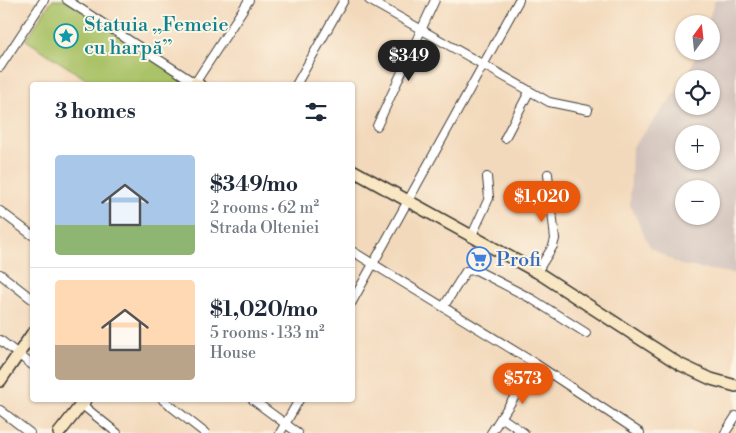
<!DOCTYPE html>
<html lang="en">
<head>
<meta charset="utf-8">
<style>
  :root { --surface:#fff; --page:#f2f2f3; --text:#1f2937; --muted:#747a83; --line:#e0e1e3; --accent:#ea580c }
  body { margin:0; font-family:"Libre Bodoni",serif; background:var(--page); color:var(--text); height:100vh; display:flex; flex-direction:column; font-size:19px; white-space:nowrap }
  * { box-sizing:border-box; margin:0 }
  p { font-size:16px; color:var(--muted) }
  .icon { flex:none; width:28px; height:28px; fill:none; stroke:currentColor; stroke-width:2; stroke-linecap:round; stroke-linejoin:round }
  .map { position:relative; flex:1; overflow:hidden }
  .details { position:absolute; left:30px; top:82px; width:325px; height:320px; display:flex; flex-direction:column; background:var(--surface); border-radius:5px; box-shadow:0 1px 4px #0004 }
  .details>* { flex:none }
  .needle { width:32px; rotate:15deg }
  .buttons { position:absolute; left:675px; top:15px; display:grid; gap:10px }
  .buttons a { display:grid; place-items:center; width:45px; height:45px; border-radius:50%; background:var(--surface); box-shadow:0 1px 4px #0004; font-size:25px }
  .price { position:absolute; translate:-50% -42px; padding:0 11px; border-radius:18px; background:var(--accent); color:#fff; font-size:16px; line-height:32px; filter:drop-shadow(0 1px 2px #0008) }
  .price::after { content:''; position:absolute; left:50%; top:30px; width:15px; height:11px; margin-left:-8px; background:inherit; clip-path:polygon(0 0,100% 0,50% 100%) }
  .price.on { background:#222; color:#fff }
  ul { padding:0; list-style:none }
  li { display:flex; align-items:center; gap:15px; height:125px; padding:0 25px }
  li+li { border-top:1px solid var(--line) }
  li span { display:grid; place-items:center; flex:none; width:140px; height:100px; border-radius:5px; color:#555 }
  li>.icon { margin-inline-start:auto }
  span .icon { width:60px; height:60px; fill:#fffc; stroke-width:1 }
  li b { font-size:21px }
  h2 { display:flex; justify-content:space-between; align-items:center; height:60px; padding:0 25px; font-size:21px }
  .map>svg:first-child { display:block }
</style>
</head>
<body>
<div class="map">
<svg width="736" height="433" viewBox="0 0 736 433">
  <rect width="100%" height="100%" fill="#fcf5e5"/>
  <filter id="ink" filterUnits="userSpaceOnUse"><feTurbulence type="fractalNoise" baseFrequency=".02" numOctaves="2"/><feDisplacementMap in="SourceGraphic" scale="10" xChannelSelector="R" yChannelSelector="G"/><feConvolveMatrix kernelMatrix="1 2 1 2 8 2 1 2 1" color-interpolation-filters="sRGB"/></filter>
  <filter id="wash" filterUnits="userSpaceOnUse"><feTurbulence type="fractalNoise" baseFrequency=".0096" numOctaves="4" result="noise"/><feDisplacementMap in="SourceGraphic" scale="20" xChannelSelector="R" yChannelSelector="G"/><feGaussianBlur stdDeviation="1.12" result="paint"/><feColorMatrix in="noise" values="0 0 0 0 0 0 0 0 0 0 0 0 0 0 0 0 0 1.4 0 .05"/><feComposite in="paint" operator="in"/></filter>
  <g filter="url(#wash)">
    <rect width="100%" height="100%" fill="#f3d9bb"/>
    <path fill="#cfc0ba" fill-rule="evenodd" d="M715,0H736V274L680,265L650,247L630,205L632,148L684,82V106H711V79H687L697,51H711V24H707ZM684,134H711V161H684ZM684,189H711V216H684Z"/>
    <path fill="#aac268" stroke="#636f42" d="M52,0H65L189,80L186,85H95L26,40Z"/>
  </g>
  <g filter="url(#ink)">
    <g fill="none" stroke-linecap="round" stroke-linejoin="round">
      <g stroke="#3c3834" stroke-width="10">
        <g id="street">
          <path d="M67,0L195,83L249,0"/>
          <path d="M369,0L549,102L588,110"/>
          <path d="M0,67L44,0"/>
          <path d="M296,85L344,0"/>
          <path d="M377,126L435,0"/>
          <path d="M505,138L529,92"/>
          <path d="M0,211L32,235"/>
          <path d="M472,235L489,198L487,177"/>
          <path d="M352,251L536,364L640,433"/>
          <path d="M537,272L553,246L555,239L548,174"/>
          <path d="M0,274L32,299"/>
          <path d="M352,302L519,0"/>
          <path d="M444,306L466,271L476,270L532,299L586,333"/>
          <path d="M0,340L32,365"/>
          <path d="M76,400L117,433"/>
          <path d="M163,400L205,433"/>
          <path d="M253,400L298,433"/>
          <path d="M0,410L30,433"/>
          <path d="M501,417L524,433"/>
          <path d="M280,433L299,400"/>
          <path d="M491,433L536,364"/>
          <path d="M725,433L736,416"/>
        </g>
      </g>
      <g stroke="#3c3834" stroke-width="14">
        <g id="secondary">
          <path d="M194,85L195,83L199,85"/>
          <path d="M352,170L537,272L679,364L711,379L736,386"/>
          <path d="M0,381L32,334"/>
          <path d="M59,433L85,400"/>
        </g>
      </g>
      <use href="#street" stroke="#fff" stroke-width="8"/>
      <use href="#secondary" stroke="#f9e7c3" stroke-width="11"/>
    </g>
  </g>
  <defs>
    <g id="sight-ring" transform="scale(1.25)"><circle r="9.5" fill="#fcf5e5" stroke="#0f9aa8" stroke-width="1.5"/><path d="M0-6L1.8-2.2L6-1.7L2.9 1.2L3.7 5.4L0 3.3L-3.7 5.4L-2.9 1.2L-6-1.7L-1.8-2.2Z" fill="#0f9aa8"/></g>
    <g id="supermarket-ring" transform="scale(1.25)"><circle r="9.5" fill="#fcf5e5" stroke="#3f7fe0" stroke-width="1.5"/><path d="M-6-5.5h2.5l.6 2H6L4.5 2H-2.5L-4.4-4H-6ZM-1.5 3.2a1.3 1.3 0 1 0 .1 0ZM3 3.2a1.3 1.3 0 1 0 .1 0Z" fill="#3f7fe0"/></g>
  </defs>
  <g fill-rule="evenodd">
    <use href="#sight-ring" x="66" y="36"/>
    <use href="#supermarket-ring" x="479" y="259"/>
  </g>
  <g text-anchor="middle" stroke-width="4" stroke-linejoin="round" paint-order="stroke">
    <g font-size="20" fill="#0d838f" stroke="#fcf5e5" text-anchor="start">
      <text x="84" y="31">Statuia „Femeie<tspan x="84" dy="23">cu harpă”</tspan></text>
    </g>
    <g font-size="20" fill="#366cbe" stroke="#fcf5e5" text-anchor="start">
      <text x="496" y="266">Profi</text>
    </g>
  </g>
</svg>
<div class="buttons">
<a><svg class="needle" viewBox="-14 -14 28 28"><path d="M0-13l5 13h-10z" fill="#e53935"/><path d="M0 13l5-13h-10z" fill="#747a83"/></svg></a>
<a><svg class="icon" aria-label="locate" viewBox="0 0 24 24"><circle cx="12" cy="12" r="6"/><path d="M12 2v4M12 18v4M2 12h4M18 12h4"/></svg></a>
<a>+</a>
<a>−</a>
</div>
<b class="price on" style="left:409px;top:82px">$349</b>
<b class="price" style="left:542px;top:223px">$1,020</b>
<b class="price" style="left:523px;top:405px">$573</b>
<section class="details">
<h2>3 homes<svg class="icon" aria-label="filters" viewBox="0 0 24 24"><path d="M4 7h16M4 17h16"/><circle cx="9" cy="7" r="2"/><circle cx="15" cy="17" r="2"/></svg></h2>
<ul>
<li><span style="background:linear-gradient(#a9c7e8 70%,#8fb573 0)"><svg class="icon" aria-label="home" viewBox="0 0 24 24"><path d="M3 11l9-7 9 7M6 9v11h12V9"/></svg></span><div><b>$349/mo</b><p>2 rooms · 62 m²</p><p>Strada Olteniei</p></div></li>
<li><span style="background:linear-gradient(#ffd9b3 65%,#b9a48a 0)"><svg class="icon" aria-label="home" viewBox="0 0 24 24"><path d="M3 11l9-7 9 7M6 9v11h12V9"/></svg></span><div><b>$1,020/mo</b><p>5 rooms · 133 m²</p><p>House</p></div></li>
</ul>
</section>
</div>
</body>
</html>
